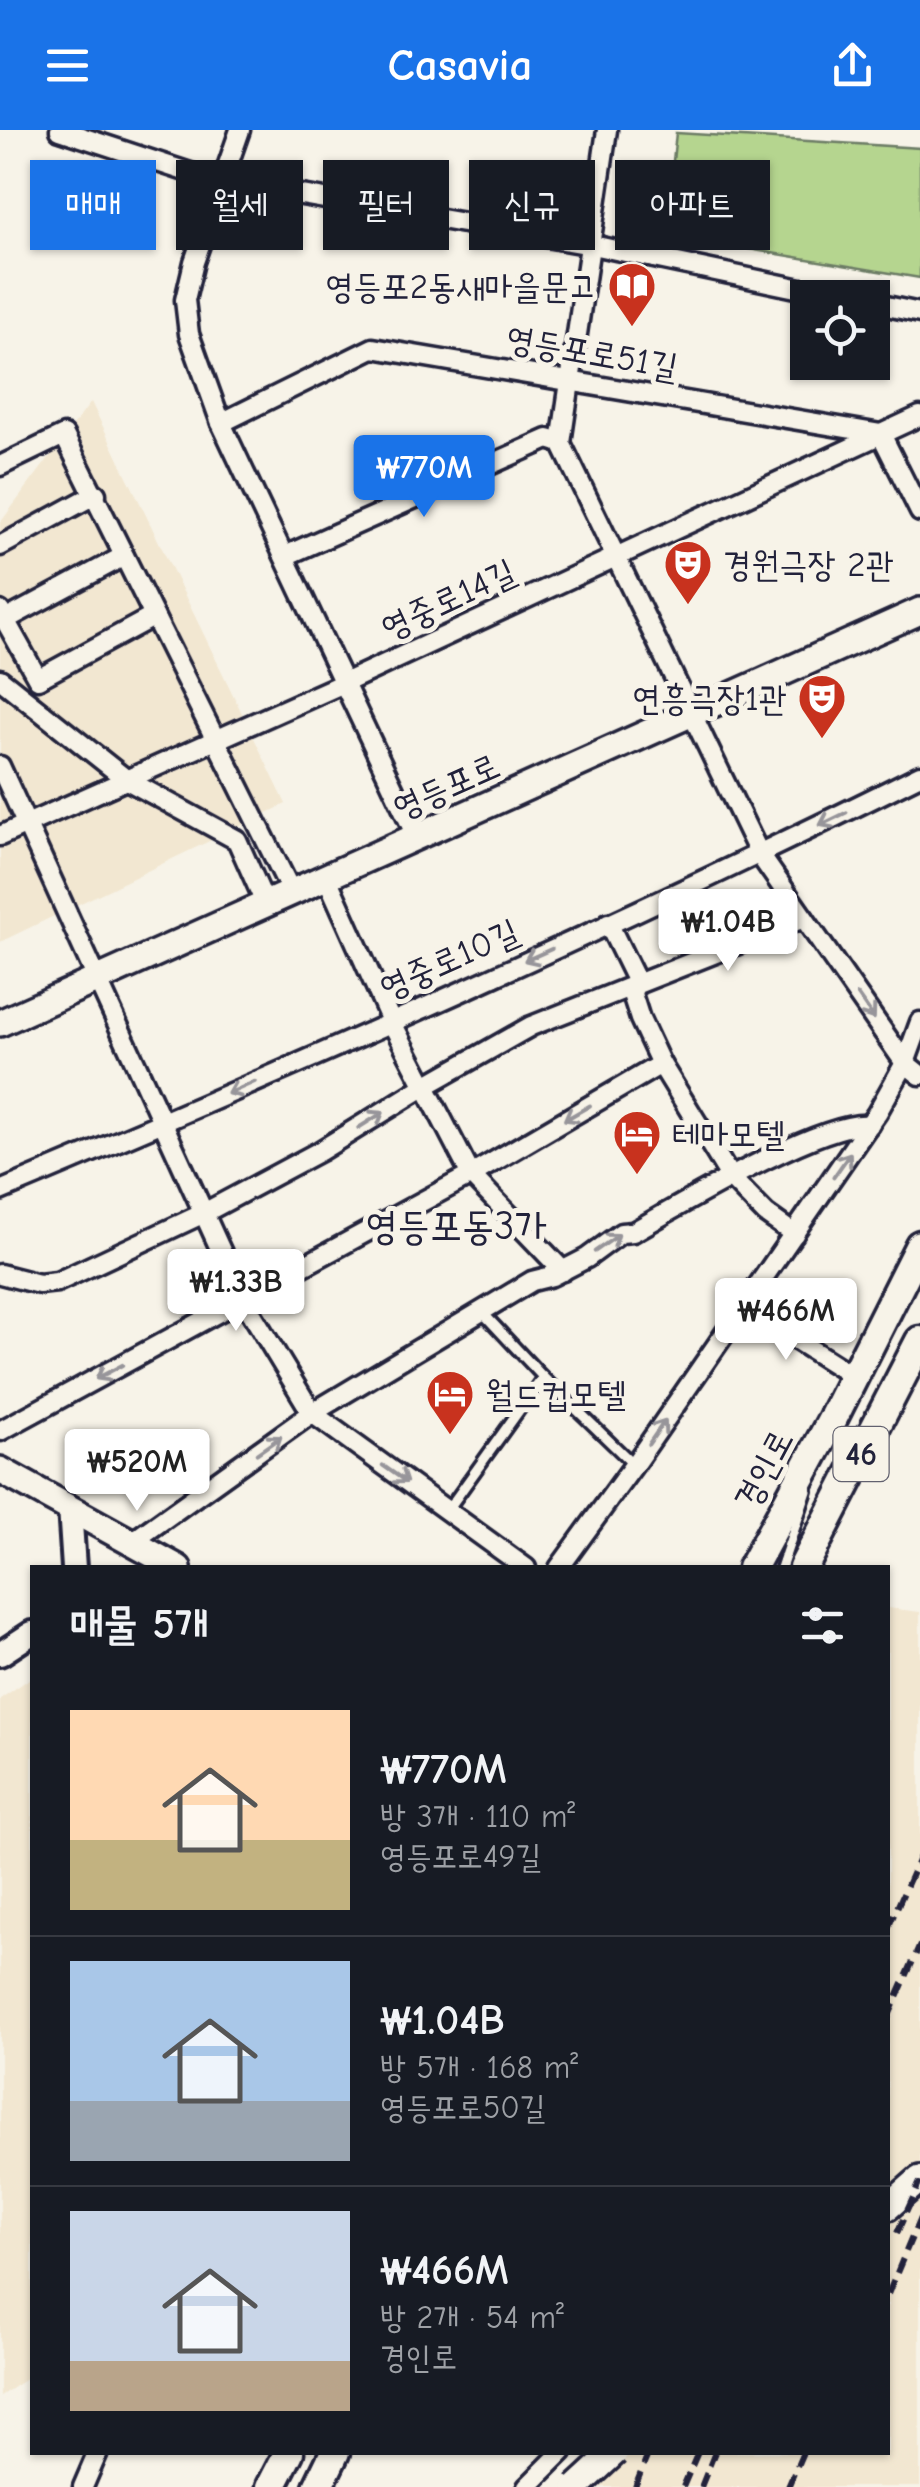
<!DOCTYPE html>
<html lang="ko">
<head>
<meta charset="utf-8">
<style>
  :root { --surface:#171b24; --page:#242831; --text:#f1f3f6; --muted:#9ea1a6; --line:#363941; --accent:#1a73e8 }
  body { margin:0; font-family:"Comic Neue","Poor Story",sans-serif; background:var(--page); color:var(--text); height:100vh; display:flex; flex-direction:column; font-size:38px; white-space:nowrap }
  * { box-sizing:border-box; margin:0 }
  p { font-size:32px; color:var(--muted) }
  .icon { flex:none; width:55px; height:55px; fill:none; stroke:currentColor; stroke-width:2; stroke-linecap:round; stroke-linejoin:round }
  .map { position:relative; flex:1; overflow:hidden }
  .side { position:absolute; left:30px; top:1435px; width:860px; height:890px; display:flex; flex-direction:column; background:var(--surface); border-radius:0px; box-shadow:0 2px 8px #0004 }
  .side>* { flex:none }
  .guide { position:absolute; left:30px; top:30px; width:860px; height:90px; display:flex; gap:20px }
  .buttons { position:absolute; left:790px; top:150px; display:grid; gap:20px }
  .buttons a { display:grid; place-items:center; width:100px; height:100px; border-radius:0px; background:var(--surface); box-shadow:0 2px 8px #0004; font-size:50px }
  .price { position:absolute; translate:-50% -85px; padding:0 22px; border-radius:10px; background:#fff; color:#222; font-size:32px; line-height:65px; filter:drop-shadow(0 2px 5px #0008) }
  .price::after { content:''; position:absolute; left:50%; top:60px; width:30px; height:22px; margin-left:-15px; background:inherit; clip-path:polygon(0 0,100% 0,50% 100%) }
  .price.active { background:var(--accent); color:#fff }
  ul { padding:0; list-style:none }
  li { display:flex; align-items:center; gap:30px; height:250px; padding:0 40px }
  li+li { border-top:2px solid var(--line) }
  li span { display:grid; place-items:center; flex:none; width:280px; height:200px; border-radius:0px; color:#555 }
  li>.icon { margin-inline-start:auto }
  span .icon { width:120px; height:120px; fill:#fffc; stroke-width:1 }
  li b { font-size:42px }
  h2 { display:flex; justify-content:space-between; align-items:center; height:120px; padding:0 40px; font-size:42px }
  .tag { padding:0 35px; border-radius:0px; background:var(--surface); box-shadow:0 2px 8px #0004; font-size:35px; line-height:90px }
  .tag.active { background:var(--accent); color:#fff }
  header { display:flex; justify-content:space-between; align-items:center; height:130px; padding:0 40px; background:var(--accent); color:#fff; font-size:45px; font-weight:700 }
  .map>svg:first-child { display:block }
</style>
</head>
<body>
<header><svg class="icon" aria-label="menu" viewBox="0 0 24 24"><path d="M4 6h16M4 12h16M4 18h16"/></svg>Casavia<svg class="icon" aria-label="share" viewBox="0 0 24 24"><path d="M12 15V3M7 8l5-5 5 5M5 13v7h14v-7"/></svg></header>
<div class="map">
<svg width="920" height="2357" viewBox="0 0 920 2357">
  <rect width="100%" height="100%" fill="#f7f3e8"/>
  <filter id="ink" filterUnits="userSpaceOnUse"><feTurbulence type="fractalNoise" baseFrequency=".01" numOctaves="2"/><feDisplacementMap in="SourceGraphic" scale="20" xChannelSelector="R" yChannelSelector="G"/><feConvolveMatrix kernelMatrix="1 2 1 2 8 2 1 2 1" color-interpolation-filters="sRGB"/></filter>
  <g filter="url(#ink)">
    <g fill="#f2e7d1">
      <path d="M91,272L286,674L0,812V393Z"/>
      <path d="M888,1478L920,1482V2357H598L610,2323L888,2322Z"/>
      <path d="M32,1547V2245L0,2266V1569Z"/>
    </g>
    <path fill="#b5d58f" stroke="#6c7c65" stroke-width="2.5" d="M676,3L920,18V148L665,105Z"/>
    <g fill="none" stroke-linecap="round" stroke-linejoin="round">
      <g stroke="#22223b" stroke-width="16">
        <g id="service">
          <path d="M482,1182L543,1247L634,1335"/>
          <path d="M447,1381L543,1247"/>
          <path d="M781,1438L807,1361"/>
        </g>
      </g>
      <g stroke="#22223b" stroke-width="25">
        <g id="minor">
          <path d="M60,0L209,49L592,115L844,168"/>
          <path d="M240,0L194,132L185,170L189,204L221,293L417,708"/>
          <path d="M607,0L561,313L760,725L905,933L920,945"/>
          <path d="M872,173L920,183"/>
          <path d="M221,293L373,218L881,304L920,382"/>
          <path d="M0,336L64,305L292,763"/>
          <path d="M0,416L96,364"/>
          <path d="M285,426L548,309L561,313"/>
          <path d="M0,481L38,549L154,486"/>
          <path d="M5,490L124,426"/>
          <path d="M0,549L127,650L237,710L266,775"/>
          <path d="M0,636L243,1169L312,1283L526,1438"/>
          <path d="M0,706L346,552L920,286"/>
          <path d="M327,748L391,891L471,1045L563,1141"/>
          <path d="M608,793L636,850L632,864L640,889L661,934L731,1048L766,1084L794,1104"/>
          <path d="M0,1061C310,931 619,795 920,645"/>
          <path d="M0,1144L39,1154L57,1152L202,1084L320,1021L425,956L531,896L804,788"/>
          <path d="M744,1177L853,1246"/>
          <path d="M0,1301L471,1045L661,934"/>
          <path d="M132,1412L312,1283L532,1151L552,1146L587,1128L621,1103L633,1102C679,1076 824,989 869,995"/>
          <path d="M559,1438L634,1335L877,983L905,933L920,892"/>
          <path d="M83,2357L98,2322"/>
          <path d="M527,2357L562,2322"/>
        </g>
      </g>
      <g stroke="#22223b" stroke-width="30">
        <g id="tertiary">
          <path d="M70,1378L74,1438"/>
          <path d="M0,1524L32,1503"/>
        </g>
      </g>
      <g stroke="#22223b" stroke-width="32">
        <g id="secondary">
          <path d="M0,893L920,481"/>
          <path d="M0,1340L178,1438"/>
          <path d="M888,2077L920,2049"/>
        </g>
      </g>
      <g stroke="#22223b" stroke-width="35">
        <g id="primary">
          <path d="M752,1438L831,1292L920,1115"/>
          <path d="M803,1438L920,1211"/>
          <path d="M271,2357L289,2322"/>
          <path d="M318,2357L335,2322"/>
        </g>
      </g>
      <use href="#service" stroke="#f7f3e8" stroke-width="9"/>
      <use href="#minor" stroke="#f7f3e8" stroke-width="18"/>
      <use href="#tertiary" stroke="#f7f3e8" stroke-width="22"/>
      <use href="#secondary" stroke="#f7f3e8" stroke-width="25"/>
      <use href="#primary" stroke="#f7f3e8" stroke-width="28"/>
      <g stroke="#22223b" stroke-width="6" stroke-dasharray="15 8" stroke-linecap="butt">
        <path d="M888,1798L920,1726"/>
        <path d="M888,1888L920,1815"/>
        <path d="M897,2103L920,2052"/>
        <path d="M888,2164L920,2088"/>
        <path d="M635,2357L649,2322"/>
        <path d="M683,2357L698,2322"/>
        <path d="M701,2357L715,2322"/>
        <path d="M788,2357L803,2322"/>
      </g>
      <g stroke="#22223b" stroke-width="32" stroke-linecap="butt">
        <path id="secondary-bridge" d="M577,2357L615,2322"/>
      </g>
      <use href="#secondary-bridge" stroke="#f7f3e8" stroke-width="25"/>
    </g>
    <defs><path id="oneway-shaft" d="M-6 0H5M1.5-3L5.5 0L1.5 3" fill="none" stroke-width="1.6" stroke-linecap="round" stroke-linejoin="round" transform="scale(2.5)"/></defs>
    <g stroke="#97959a">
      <use href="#oneway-shaft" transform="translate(833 689) rotate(154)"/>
      <use href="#oneway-shaft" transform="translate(538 825) rotate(156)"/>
      <use href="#oneway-shaft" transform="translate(866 877) rotate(55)"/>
      <use href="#oneway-shaft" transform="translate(241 958) rotate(156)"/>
      <use href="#oneway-shaft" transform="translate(577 983) rotate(150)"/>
      <use href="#oneway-shaft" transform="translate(371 990) rotate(-32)"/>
      <use href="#oneway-shaft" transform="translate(842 1035) rotate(-55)"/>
      <use href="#oneway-shaft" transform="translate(607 1113) rotate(-35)"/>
      <use href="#oneway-shaft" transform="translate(109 1242) rotate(152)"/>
      <use href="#oneway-shaft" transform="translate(657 1302) rotate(-55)"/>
      <use href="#oneway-shaft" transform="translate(269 1315) rotate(-35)"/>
      <use href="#oneway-shaft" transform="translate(395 1344) rotate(35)"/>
    </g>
  </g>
  <defs>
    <g id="library-pin" transform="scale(2.5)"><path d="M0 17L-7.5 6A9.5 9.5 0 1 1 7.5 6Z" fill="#c8321e" stroke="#f7f3e8"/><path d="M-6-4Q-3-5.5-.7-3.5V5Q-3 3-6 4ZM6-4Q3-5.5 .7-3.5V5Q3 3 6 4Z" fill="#fff"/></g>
    <g id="theatre-pin" transform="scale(2.5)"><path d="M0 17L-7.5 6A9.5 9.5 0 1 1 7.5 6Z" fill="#c8321e" stroke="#f7f3e8"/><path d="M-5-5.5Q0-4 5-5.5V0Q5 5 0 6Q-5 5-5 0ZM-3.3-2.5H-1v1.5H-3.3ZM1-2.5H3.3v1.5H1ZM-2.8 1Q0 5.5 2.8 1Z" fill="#fff"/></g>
    <g id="hotel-pin" transform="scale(2.5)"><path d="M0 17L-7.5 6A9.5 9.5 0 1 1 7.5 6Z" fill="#c8321e" stroke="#f7f3e8"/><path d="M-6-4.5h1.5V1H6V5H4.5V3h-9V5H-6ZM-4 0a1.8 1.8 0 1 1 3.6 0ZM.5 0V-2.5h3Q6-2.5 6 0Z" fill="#fff"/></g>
  </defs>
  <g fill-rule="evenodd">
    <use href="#library-pin" x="632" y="156"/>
    <use href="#theatre-pin" x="688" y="434"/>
    <use href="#theatre-pin" x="822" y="568"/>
    <use href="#hotel-pin" x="637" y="1004"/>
    <use href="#hotel-pin" x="450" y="1264"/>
  </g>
  <g text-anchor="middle" stroke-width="10" stroke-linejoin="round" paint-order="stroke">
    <rect fill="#f7f3e8" stroke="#62616f" stroke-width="2.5" x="833.5" y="1297" width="55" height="54" rx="8"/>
    <g font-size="32" font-weight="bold" fill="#22223b">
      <text x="861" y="1335">46</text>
    </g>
    <g font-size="35" fill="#22223b" stroke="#f7f3e8" text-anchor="start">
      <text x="597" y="168" text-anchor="end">영등포2동새마을문고</text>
      <text x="723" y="446">경원극장 2관</text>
      <text x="787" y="580" text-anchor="end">연흥극장1관</text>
      <text x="672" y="1016">테마모텔</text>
      <text x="485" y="1276">월드컵모텔</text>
    </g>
    <g font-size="35" fill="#22223b" stroke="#f7f3e8">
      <text transform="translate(592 222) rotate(10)" y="12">영등포로51길</text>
      <text transform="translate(448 469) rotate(-25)" y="12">영중로14길</text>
      <text transform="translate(446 656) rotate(-24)" y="12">영등포로</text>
      <text transform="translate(449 829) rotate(-24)" y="12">영중로10길</text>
      <text transform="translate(763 1339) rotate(-62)" y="12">경인로</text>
    </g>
    <g font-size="40" fill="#22223b" stroke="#f7f3e8">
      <text x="456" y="1109">영등포동3가</text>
    </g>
  </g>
</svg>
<div class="buttons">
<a><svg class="icon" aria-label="locate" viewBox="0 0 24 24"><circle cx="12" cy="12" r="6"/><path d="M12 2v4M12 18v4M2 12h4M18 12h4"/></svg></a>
</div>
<b class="price active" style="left:424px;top:390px">₩770M</b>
<b class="price" style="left:728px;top:844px">₩1.04B</b>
<b class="price" style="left:236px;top:1204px">₩1.33B</b>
<b class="price" style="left:786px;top:1233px">₩466M</b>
<b class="price" style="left:137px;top:1384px">₩520M</b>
<div class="guide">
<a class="tag active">매매</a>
<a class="tag">월세</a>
<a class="tag">필터</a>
<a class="tag">신규</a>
<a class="tag">아파트</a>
</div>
<section class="side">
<h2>매물 5개<svg class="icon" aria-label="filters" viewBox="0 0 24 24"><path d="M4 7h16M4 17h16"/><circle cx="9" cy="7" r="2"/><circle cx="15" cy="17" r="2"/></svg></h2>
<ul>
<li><span style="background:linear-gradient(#ffd9b3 65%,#c2b280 0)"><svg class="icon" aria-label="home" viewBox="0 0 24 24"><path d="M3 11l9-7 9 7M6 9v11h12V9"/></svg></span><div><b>₩770M</b><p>방 3개 · 110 m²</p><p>영등포로49길</p></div></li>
<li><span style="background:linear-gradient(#a9c7e8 70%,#9aa5b1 0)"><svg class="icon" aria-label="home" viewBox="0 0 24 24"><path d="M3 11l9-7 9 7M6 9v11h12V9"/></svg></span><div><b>₩1.04B</b><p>방 5개 · 168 m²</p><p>영등포로50길</p></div></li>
<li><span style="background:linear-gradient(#c9d6e8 75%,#b9a48a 0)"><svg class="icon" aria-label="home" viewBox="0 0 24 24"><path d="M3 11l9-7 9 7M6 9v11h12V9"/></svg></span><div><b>₩466M</b><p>방 2개 · 54 m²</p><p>경인로</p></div></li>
</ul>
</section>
</div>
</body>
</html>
